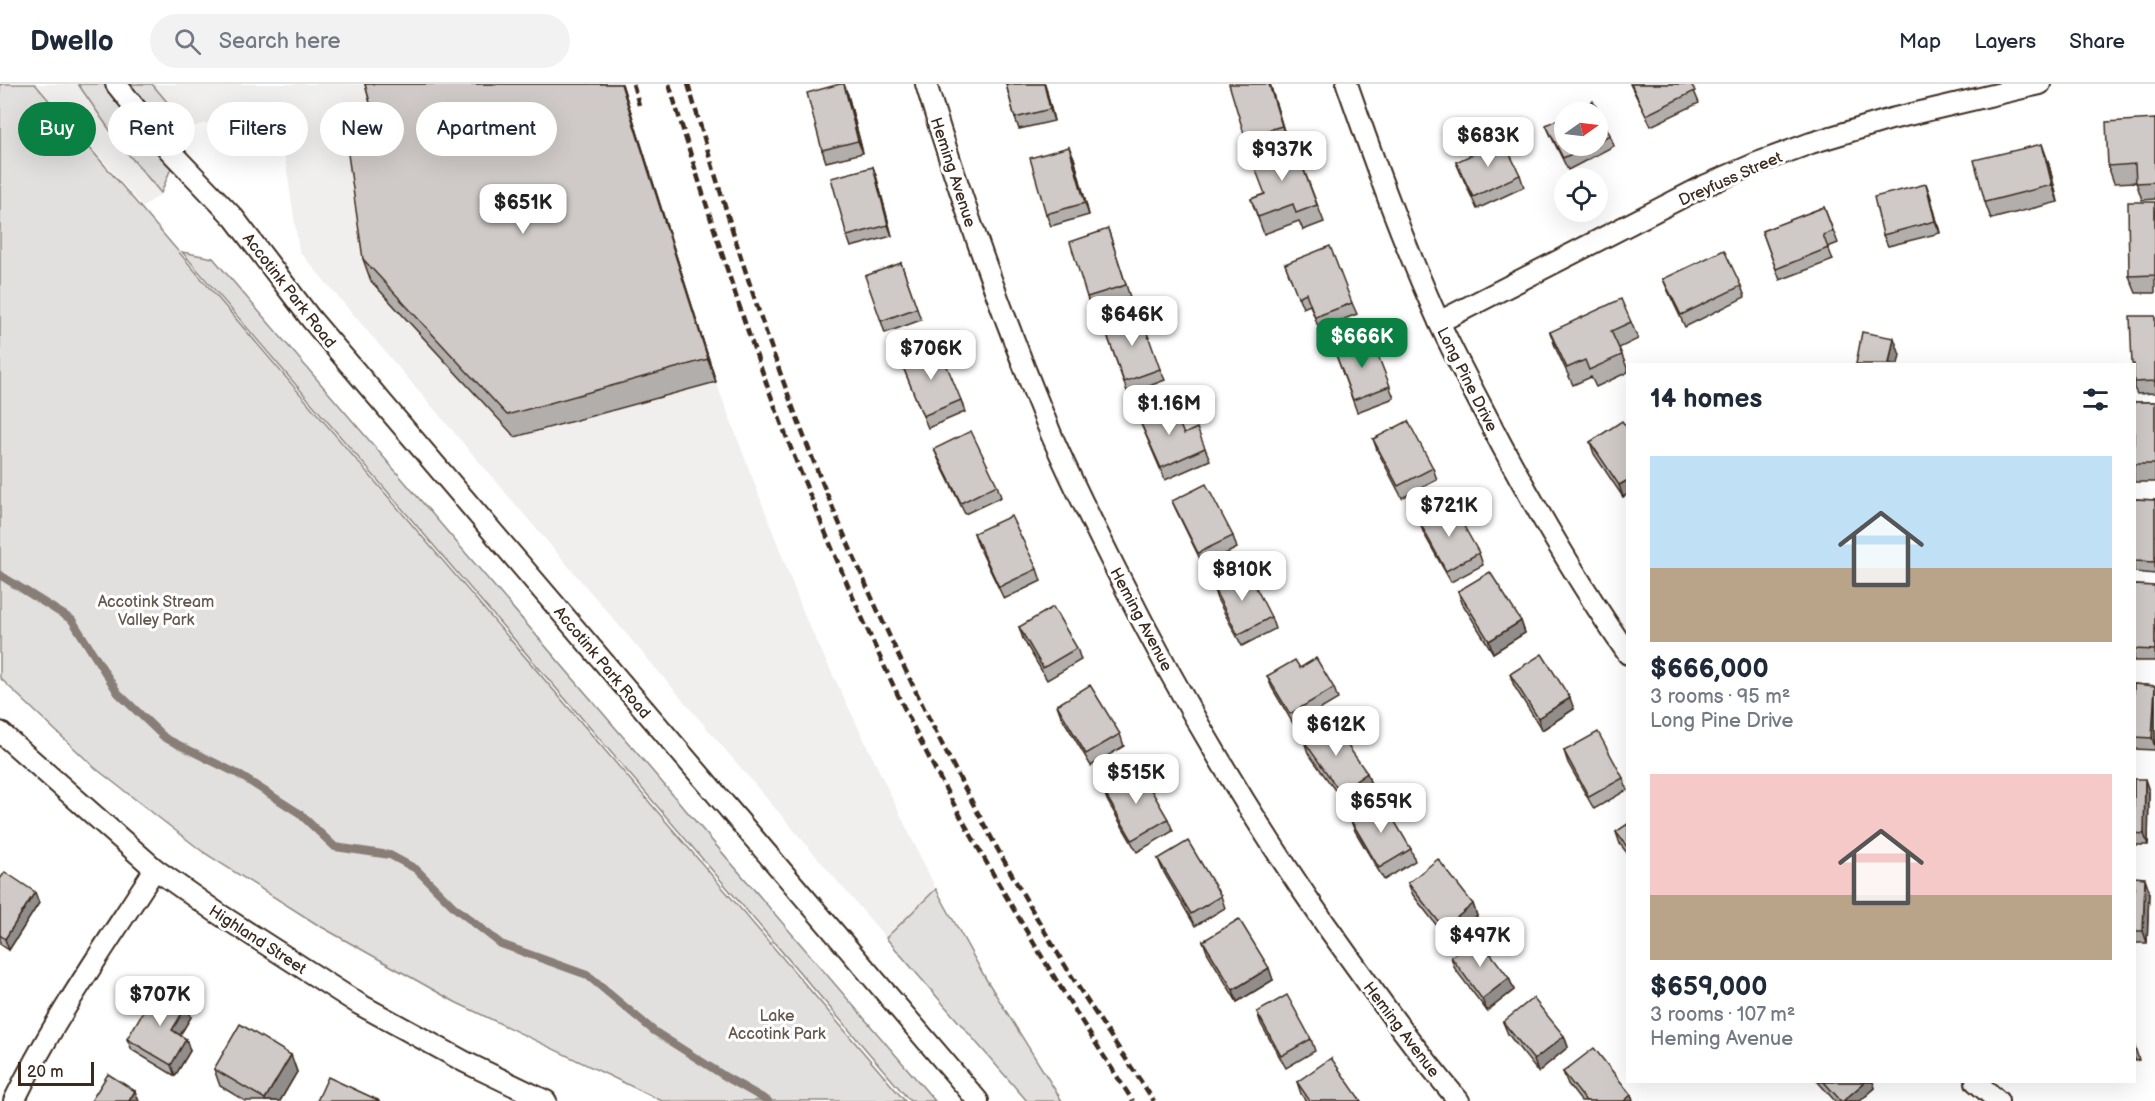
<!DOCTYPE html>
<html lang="en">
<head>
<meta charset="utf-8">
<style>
  :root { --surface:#fff; --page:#f2f2f3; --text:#1f2937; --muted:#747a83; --line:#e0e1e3; --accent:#0b8043 }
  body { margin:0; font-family:"Balsamiq Sans",sans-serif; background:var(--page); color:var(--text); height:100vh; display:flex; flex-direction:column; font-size:22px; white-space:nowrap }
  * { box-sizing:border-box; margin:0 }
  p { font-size:20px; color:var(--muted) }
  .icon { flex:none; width:33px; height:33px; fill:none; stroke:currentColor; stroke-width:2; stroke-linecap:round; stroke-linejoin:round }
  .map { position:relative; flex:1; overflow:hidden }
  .side { position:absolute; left:1626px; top:279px; width:510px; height:720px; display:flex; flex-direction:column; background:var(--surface); border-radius:0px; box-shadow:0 6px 24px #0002 }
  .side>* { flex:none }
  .guide { position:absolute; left:18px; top:18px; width:570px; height:54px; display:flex; gap:12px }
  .needle { width:39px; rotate:76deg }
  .buttons { position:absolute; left:1554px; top:18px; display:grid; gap:12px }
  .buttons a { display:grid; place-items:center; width:54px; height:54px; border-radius:50%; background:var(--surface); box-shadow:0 6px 24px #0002; font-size:30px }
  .scale { position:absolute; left:18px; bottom:15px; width:76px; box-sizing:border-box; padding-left:6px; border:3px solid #3b2a1e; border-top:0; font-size:16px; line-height:21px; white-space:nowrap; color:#3b2a1e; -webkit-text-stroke:4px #fff; paint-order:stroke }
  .price { position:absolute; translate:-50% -51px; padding:0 14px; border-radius:12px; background:#fff; color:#222; font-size:20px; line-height:39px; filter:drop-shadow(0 2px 3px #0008) }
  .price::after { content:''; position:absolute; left:50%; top:36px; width:18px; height:14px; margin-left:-9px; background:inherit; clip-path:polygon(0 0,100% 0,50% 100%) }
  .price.current { background:var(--accent); color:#fff }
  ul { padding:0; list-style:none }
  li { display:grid; align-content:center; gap:12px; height:318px; padding:0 24px }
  li span { display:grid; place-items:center; height:186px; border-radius:0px; color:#555 }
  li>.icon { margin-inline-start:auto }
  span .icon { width:108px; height:108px; fill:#fffc; stroke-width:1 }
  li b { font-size:26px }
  h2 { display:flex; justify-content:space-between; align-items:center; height:72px; padding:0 24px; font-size:26px }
  .pill { padding:0 21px; border-radius:27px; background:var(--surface); box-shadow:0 6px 24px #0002; font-size:21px; line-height:54px }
  .pill.current { background:var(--accent); color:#fff }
  header { display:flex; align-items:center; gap:36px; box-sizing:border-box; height:84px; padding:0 30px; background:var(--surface); border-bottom:2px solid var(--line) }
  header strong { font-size:28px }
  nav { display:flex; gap:33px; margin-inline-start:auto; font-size:21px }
  .search { width:420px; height:54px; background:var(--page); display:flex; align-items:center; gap:15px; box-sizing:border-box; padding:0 21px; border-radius:33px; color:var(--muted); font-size:22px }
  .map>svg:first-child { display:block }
</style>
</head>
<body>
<header>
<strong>Dwello</strong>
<div class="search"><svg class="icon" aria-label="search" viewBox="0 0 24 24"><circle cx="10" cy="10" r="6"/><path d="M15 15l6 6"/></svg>Search here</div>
<nav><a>Map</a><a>Layers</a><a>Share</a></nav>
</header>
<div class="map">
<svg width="2155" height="1017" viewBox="0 0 2155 1017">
  <rect width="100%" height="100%" fill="#fff"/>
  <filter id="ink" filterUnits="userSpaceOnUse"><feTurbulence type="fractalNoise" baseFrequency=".0167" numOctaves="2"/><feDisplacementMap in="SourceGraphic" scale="12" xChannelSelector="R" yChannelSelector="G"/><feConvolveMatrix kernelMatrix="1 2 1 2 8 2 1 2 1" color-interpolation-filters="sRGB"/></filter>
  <g filter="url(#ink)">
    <g fill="#f1efee">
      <path d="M37,0H78L118,58L161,109L160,111L143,123Z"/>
      <path d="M152,0H623L702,261L806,535L936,805L886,854L299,167L282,54L237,30L189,44Z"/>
    </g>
    <g fill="#e2e0de" stroke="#8e857e" stroke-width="1.5">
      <path d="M0,0H35L905,1017H662L455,918L318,841L203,768L95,684L0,594Z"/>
      <path d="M78,0H152L189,44L186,47L161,109L118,58Z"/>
      <path d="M182,168L213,174L935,1017H910Z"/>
      <path d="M936,805L986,895L1062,1017H1027L886,854Z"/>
    </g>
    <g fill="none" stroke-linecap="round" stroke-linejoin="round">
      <path stroke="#887e77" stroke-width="8" d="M0,491L72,536L118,609L165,654L238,690L299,729L335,763L390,771L416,785L454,823L501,860L587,891L654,947L726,993L768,1017"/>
      <g stroke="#3b2a1e" stroke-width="24">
        <g id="street">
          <path d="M116,0L169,66L234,134L311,235L978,1017"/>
          <path d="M926,0C962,119 1004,236 1051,350C1071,396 1094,442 1116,486C1178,610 1247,728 1326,841C1369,901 1411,961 1459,1017"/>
          <path d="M1347,0C1375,80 1404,161 1439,238C1458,279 1480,319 1501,360C1540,432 1581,503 1628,570"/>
          <path d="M1439,238L1704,102L1757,79L1811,59L1891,35L2040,0"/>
          <path d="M0,648L155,785L219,830L359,920L465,978L546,1017"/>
          <path d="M1976,998L1998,1017"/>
          <path d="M14,1017C53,936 106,861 155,785"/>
        </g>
      </g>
      <use href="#street" stroke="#fff" stroke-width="20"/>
      <g stroke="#3b2a1e" stroke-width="4.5" stroke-dasharray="9 4.5" stroke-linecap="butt">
        <path d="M633,0L639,21"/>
        <path d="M669,0C712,140 755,281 812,416C850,510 892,603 939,693C999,804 1064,912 1133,1017"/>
        <path d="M688,0C730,142 774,285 832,422C902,589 984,751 1079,904C1103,942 1129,979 1154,1017"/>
      </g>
    </g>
    <g fill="#b2aeab" stroke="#3b2a1e" stroke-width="1.5">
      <path d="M365,0H622L716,298L515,353L371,197L363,175L375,37Z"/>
      <path d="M1006,0H1045L1054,37L1019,45L1015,34Z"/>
      <path d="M1270,0L1286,54L1249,65L1245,53Z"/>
      <path d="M1630,0H1691L1699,19L1651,42Z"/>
      <path d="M848,11L863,69L826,78L822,66Z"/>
      <path d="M1598,28L1610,51L1614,62L1568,86L1551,52L1546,41L1564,62H1598Z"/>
      <path d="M2155,35V115L2142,116L2136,98L2114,99L2108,82Z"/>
      <path d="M1294,60L1324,138L1303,146L1299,137L1264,150L1251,115L1264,110Z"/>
      <path d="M1069,63L1074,74L1089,131L1051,142L1046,130Z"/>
      <path d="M2048,77L2058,118L1991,135L1985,118Z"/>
      <path d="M1456,78L1520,91L1524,103L1477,125L1461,90Z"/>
      <path d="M873,83L877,95L892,152L851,163L847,152Z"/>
      <path d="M1926,100L1930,111L1940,149L1888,162L1883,151Z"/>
      <path d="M2155,118V209H2136L2129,192Z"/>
      <path d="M1824,123L1838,159L1828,163L1833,176L1780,196L1762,147Z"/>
      <path d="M1108,145L1130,213L1091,225L1087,213Z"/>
      <path d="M901,179L921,236L885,249L881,237Z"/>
      <path d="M1285,180L1352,219L1357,230L1319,245L1310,221L1303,224Z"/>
      <path d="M1663,195L1741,202L1745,213L1685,243L1668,207Z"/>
      <path d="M2155,232V309L2137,310L2134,304V280Z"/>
      <path d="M1631,238L1638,255L1619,264L1628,286V288L1596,303L1591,293L1573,301L1556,265L1550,248Z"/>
      <path d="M1104,242L1160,285L1165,296L1128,310Z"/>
      <path d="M1371,254L1394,314L1357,328L1335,268Z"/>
      <path d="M901,278L961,316L965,328L928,344Z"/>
      <rect x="2134" y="318" width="21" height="80"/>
      <path d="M1138,333L1205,364L1210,376L1165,396Z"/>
      <path d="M1628,345V410L1623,413L1594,370L1590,358Z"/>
      <path d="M1373,355L1433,384L1437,396L1402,414L1377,366Z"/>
      <path d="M934,365L997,401L1001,413L965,430L939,377Z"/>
      <path d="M2134,415L2155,416V490L2134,488Z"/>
      <path d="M1172,417L1233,452L1237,464L1203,481L1177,428Z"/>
      <path d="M1420,439L1479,469L1483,481L1451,498L1424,450Z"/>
      <path d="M974,449L1037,485L1041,497L1004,515L978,461Z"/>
      <path d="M2134,501L2155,502V577H2134Z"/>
      <path d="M1213,503L1271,533L1275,545L1242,562L1217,515Z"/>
      <path d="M1458,507L1521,537L1525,549L1493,569L1462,519Z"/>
      <path d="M1019,543L1077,564L1081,576L1047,596L1023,555Z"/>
      <path d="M1300,584L1334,604L1338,615L1294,641L1272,604L1267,592Z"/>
      <path d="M1510,590L1574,625L1542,646L1514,602Z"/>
      <path d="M2134,600L2155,602V666L2134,665Z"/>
      <path d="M1057,621L1120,650L1124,662L1091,682L1061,632Z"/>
      <path d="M1304,657L1367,689L1371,701L1345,720L1308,669Z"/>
      <path d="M1564,667L1623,694L1627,706L1594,725L1568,679Z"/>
      <path d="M2134,695L2149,707L2148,761H2134Z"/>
      <path d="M1103,706L1168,735L1173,747L1137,768L1108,718Z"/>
      <path d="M1350,735L1411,765L1415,777L1384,796L1355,747Z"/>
      <path d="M1628,740V770L1620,760L1616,748Z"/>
      <path d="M1158,775L1221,812L1225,824L1195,842L1163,787Z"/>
      <path d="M2134,793L2149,806L2147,859H2134Z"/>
      <path d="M0,795L39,819L9,866L0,860Z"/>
      <path d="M1408,799L1473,820L1477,832L1448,856L1413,811Z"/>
      <path d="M1203,857L1273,896L1237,918L1207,868Z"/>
      <path d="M1451,873L1509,894L1514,906L1487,927L1455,885Z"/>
      <path d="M187,921L191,933L180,951L186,955L190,967L175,992L132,966L127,955Z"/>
      <path d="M1257,928L1311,955L1315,967L1286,984L1261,940Z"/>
      <path d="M1503,938L1564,952L1568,963L1538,988L1508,950Z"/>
      <path d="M2134,960L2139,976L2134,977Z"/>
      <path d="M291,971L297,988L280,1017H245L220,1002L214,985Z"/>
      <path d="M1563,988L1631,1011L1633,1017H1581L1568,1000Z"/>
      <path d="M1297,998L1361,1017H1306L1301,1010Z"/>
      <path d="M1818,998H1873L1875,1004L1860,1017H1835Z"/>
    </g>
    <g fill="#918d8b" stroke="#3b2a1e" stroke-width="1.5">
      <path d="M621,0H622L716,298L708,275Z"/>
      <path d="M844,0L848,11L863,69L858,57Z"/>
      <path d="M1044,0H1045L1054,37L1050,25Z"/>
      <path d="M1269,0H1270L1286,54L1282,42Z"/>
      <path d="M2042,60L2048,77L2058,118L2052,101Z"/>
      <path d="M1069,63L1074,74L1089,131L1085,119Z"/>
      <path d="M873,83L877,95L892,152L888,141Z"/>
      <path d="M1926,100L1930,111L1940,149L1935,137Z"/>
      <path d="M1894,254L1900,271L1898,280H1889Z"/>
      <path d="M1628,396V410L1623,413L1619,401Z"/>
      <path d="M1521,537L1525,549L1493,569L1489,557Z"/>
      <path d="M2155,603V663L2152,654Z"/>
      <path d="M1570,614L1574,625L1542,646L1538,634Z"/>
      <path d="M1367,689L1371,701L1345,720L1340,708Z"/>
      <path d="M2145,695L2149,707L2148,761L2144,750Z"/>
      <path d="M2145,794L2149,806L2147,859L2143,847Z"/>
      <path d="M35,808L39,819L9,866L5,855Z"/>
      <path d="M1473,820L1477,832L1448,856L1444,844Z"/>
      <path d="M1269,884L1273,896L1237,918L1233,906Z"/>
      <path d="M1509,894L1514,906L1487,927L1482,915Z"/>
      <path d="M187,921L191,933L176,958L172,946Z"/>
      <path d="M1564,952L1568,963L1538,988L1534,976Z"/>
      <path d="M186,955L190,967L175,992L171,981Z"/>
      <path d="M291,971L297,988L280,1017H265V1015Z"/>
      <path d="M1865,998H1873L1875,1004L1860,1017H1843Z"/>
      <path d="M135,1007L139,1017H129Z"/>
      <path d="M1631,1011L1633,1017H1624Z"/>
    </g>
    <g fill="#cfcac7" stroke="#3b2a1e" stroke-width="1.5">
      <path d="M365,0H621L708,275L507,331L363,175L345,49L375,37Z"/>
      <path d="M840,0H844L858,57L822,66L807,9Z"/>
      <path d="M1006,0H1044L1050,25L1015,34Z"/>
      <path d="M1229,0H1269L1282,42L1245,53Z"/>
      <path d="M1631,0H1691L1695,7L1646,31Z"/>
      <path d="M1593,17L1610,51L1598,57V28H1570Z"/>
      <path d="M1564,32V62H1589L1563,74L1546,41Z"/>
      <path d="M2155,35V98L2136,99L2135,80L2108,82L2106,38Z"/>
      <path d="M1503,56L1520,91L1473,113L1456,78Z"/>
      <path d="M1294,60L1317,121L1296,129L1293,120L1258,133L1251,115L1265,110L1252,76Z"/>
      <path d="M2042,60L2052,101L1985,118L1974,76Z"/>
      <path d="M1069,63L1085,119L1046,130L1030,74Z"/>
      <path d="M873,83L888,141L847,152L831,94Z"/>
      <path d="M1926,100L1935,137L1883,151L1874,113Z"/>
      <path d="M2128,118H2155V191L2129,192Z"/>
      <path d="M1824,123L1833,147L1823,151L1828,164L1776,185L1762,147Z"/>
      <path d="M1108,145L1126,201L1087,213L1070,158Z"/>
      <path d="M1330,162L1352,219L1315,233L1306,209L1298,213L1285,180Z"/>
      <path d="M1724,166L1741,202L1681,231L1663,195Z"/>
      <path d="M901,179L917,224L881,237L865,192Z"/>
      <path d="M1621,215L1631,238L1611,247L1622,271L1589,286L1585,276L1567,284L1550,248Z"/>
      <path d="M1140,229L1160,285L1124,298L1104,242Z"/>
      <path d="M2130,232H2155V297L2134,298V280H2132Z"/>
      <path d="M1862,248L1894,254L1889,279L1895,280H1856Z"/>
      <path d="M1371,254L1390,302L1353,316L1335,268Z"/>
      <path d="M939,263L961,316L923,332L901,278Z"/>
      <rect x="2134" y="318" width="21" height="62"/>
      <path d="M1170,319L1184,350L1197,344L1205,364L1161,384L1138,333Z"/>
      <path d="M1408,337L1433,384L1398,402L1373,355Z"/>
      <path d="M1622,337L1628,345V396L1619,401L1590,358Z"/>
      <path d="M971,347L997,401L961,419L934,365Z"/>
      <path d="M1206,400L1233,452L1198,469L1172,417Z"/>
      <path d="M2134,415L2155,416V478L2134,477Z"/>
      <path d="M1452,421L1479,469L1446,487L1420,439Z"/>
      <path d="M1011,432L1037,485L999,503L974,449Z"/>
      <path d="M1247,486L1271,533L1238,551L1213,503Z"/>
      <path d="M1490,488L1521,537L1489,557L1458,507Z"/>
      <path d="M2134,501L2155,502V566L2134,565Z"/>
      <path d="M1053,523L1077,564L1043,584L1019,543Z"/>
      <path d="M1542,570L1570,614L1538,634L1510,590Z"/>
      <path d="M1316,574L1334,604L1290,630L1267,592L1295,576L1300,584Z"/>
      <path d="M2134,600L2155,602L2152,654L2134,653Z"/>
      <path d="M1090,601L1120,650L1086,670L1057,621Z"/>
      <path d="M1331,638L1367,689L1340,708L1304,657Z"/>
      <path d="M1598,648L1623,694L1589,713L1564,667Z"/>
      <path d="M1139,685L1168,735L1132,756L1103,706Z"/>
      <path d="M2134,695H2145L2144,750L2134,749Z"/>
      <path d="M1382,716L1411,765L1379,784L1350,735Z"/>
      <path d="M1628,740V764L1616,748Z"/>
      <path d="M1188,757L1221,812L1191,830L1158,775Z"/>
      <path d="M1438,775L1473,820L1444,844L1408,799Z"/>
      <path d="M5,788L35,808L5,855L0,851V795Z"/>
      <path d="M2134,793L2145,794L2143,847H2134Z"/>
      <path d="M1239,835L1269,884L1233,906L1203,857Z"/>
      <path d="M1478,853L1509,894L1482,915L1451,873Z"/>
      <path d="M157,904L187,921L172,946L186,955L171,981L127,955Z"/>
      <path d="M1287,911L1311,955L1281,972L1257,928Z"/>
      <path d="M1533,914L1564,952L1534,976L1503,938Z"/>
      <path d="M240,940L291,971L265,1015L214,985Z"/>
      <path d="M1594,964L1631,1011L1624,1017H1586L1563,988Z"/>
      <path d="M1331,974L1361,1017H1310L1297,998Z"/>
      <path d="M108,990L135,1007L129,1017H91Z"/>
      <path d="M328,993L380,1017H317Z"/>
      <path d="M1824,998H1865L1843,1017H1841Z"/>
    </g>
  </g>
  <g text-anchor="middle" stroke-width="6" stroke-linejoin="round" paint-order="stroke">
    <g font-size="16" fill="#3b2a1e" stroke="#fff">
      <text transform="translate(954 88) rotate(72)" y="6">Heming Avenue</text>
      <text transform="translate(1730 94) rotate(-24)" y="6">Dreyfuss Street</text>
      <text transform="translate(290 206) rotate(52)" y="6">Accotink Park Road</text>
      <text transform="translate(1468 295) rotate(63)" y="6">Long Pine Drive</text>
      <text transform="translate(1142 535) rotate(62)" y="6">Heming Avenue</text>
      <text transform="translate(603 578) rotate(50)" y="6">Accotink Park Road</text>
      <text transform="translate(258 855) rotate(33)" y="6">Highland Street</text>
      <text transform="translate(1402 945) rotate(53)" y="6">Heming Avenue</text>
    </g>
    <g font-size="16" fill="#65584e" stroke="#fff">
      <text x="156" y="523">Accotink Stream<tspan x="156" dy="18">Valley Park</tspan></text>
      <text x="777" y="937">Lake<tspan x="777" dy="18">Accotink Park</tspan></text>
    </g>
  </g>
</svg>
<div class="buttons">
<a><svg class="needle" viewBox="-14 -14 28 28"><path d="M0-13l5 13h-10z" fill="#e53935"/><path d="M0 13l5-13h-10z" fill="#747a83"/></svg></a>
<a><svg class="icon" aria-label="locate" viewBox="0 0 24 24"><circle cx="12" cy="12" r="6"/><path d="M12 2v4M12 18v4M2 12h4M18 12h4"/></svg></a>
</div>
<div class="scale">20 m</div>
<b class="price" style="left:1488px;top:84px">$683K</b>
<b class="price" style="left:1282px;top:98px">$937K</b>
<b class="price" style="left:523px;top:151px">$651K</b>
<b class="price" style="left:1132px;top:263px">$646K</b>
<b class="price current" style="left:1362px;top:285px">$666K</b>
<b class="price" style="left:931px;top:297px">$706K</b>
<b class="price" style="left:1169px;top:352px">$1.16M</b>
<b class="price" style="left:1449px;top:454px">$721K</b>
<b class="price" style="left:1242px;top:518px">$810K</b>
<b class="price" style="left:1336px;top:673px">$612K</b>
<b class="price" style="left:1136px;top:721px">$515K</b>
<b class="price" style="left:1381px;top:750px">$659K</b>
<b class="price" style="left:1480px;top:884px">$497K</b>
<b class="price" style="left:160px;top:943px">$707K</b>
<div class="guide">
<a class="pill current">Buy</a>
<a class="pill">Rent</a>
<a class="pill">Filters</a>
<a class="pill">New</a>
<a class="pill">Apartment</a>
</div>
<section class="side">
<h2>14 homes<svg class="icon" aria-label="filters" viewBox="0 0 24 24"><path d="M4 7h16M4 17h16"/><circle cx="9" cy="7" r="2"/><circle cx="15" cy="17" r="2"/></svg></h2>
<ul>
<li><span style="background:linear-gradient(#bfe0f5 60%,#b9a48a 0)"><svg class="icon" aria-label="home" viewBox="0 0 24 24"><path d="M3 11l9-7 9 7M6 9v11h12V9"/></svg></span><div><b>$666,000</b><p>3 rooms · 95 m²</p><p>Long Pine Drive</p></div></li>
<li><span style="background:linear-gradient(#f6c9c9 65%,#b9a48a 0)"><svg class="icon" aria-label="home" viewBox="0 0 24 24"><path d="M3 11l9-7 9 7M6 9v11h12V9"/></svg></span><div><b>$659,000</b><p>3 rooms · 107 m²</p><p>Heming Avenue</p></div></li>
</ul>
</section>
</div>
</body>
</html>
